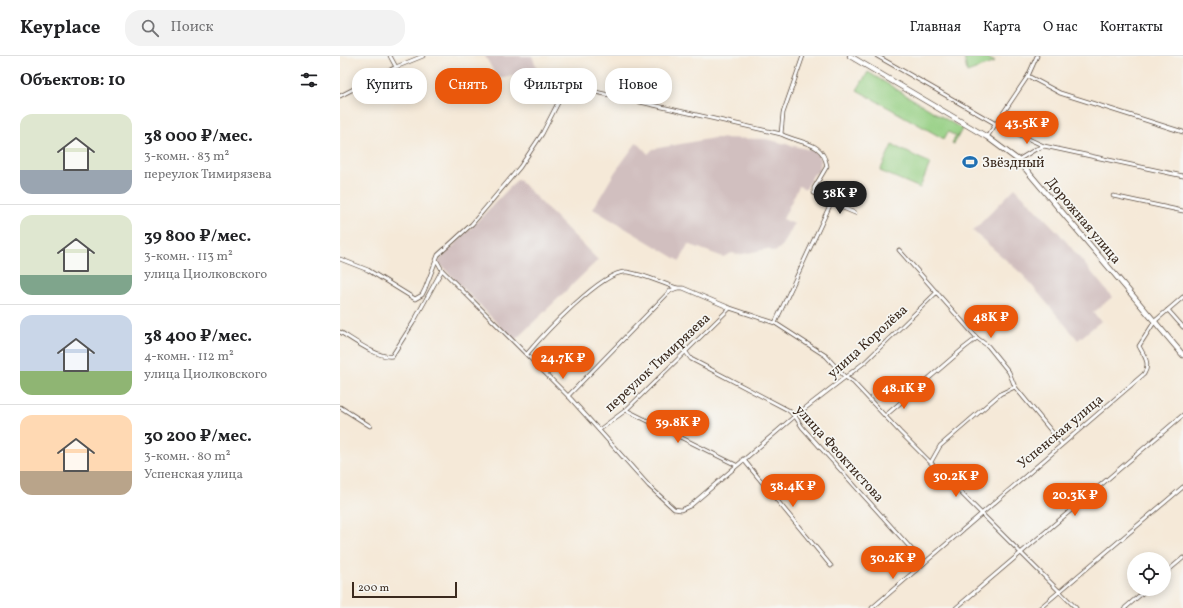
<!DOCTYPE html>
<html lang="ru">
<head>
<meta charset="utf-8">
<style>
  :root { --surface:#fff; --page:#f2f2f2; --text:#202124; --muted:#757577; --line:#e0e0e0; --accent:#ea580c }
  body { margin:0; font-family:Vollkorn,serif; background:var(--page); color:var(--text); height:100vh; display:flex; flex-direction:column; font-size:15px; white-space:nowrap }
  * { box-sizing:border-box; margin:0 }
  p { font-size:13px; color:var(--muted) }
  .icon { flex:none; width:22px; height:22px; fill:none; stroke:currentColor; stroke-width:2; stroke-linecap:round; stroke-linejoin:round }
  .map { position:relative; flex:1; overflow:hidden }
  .drawer { display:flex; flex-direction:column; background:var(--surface); width:340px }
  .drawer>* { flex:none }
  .banner { position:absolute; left:12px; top:12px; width:380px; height:36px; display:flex; gap:8px }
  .buttons { position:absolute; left:787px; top:496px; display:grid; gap:8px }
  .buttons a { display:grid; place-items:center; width:44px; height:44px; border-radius:50%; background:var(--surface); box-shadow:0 2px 10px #0003; font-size:20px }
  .scale { position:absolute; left:12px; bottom:10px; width:105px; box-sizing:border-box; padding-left:4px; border:2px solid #3b2a1e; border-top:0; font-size:11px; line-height:14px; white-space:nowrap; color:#3b2a1e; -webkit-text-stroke:3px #f6f6f2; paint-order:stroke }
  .price { position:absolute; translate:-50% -34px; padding:0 9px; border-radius:14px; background:var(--accent); color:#fff; font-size:13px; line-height:26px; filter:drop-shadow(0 1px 2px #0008) }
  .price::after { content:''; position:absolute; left:50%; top:24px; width:12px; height:9px; margin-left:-6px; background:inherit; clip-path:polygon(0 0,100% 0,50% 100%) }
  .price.current { background:#222; color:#fff }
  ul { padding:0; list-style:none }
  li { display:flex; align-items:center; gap:12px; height:100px; padding:0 20px }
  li+li { border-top:1px solid var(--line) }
  li span { display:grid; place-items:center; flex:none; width:112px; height:80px; border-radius:12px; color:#555 }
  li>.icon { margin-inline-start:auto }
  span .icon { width:48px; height:48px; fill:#fffc; stroke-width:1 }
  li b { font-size:17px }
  h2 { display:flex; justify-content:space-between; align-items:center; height:48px; padding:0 20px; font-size:17px }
  .tag { padding:0 14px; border-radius:16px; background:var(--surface); box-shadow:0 2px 10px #0003; font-size:14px; line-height:36px }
  .tag.current { background:var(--accent); color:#fff }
  header { display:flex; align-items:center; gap:24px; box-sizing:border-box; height:56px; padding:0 20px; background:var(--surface); border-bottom:1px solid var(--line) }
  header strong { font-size:19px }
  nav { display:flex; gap:22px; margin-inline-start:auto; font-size:14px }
  .search { width:280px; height:36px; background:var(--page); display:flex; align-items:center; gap:10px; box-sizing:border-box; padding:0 14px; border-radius:16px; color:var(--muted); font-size:15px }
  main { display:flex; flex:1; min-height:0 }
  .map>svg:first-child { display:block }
</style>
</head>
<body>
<header>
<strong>Keyplace</strong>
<div class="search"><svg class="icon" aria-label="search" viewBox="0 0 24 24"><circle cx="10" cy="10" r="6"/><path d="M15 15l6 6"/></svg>Поиск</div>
<nav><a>Главная</a><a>Карта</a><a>О нас</a><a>Контакты</a></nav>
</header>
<main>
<section class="drawer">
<h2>Объектов: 10<svg class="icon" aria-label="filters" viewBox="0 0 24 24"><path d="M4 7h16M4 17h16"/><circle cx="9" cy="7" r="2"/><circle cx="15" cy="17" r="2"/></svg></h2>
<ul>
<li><span style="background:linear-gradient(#dfe7d0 70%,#9aa5b1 0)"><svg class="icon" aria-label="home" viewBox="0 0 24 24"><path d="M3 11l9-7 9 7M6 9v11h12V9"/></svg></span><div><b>38 000 ₽/мес.</b><p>3-комн. · 83 m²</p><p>переулок Тимирязева</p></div></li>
<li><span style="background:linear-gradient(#dfe7d0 75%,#7fa58c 0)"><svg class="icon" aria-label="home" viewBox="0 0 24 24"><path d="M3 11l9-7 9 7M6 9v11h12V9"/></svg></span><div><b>39 800 ₽/мес.</b><p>3-комн. · 113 m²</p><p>улица Циолковского</p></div></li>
<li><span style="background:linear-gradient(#c9d6e8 70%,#8fb573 0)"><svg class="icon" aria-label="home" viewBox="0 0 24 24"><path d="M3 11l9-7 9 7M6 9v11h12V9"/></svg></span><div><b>38 400 ₽/мес.</b><p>4-комн. · 112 m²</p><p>улица Циолковского</p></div></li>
<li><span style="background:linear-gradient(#ffd9b3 70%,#b9a48a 0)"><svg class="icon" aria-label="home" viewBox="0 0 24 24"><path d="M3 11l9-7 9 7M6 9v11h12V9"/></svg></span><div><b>30 200 ₽/мес.</b><p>3-комн. · 80 m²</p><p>Успенская улица</p></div></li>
</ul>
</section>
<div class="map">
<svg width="843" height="552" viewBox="0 0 843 552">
  <rect width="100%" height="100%" fill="#f6f6f2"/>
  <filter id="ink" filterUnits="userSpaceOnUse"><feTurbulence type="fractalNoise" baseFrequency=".025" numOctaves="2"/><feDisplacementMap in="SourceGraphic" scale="8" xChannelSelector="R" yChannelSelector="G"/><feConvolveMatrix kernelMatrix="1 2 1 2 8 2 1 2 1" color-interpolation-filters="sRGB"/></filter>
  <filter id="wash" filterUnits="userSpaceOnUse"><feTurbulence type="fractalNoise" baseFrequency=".012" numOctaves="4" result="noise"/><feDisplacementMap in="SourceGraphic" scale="16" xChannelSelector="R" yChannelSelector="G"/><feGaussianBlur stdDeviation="0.9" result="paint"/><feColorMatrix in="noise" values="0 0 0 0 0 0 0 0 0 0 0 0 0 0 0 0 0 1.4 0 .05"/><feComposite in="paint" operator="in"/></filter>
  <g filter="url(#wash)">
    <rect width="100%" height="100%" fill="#f5e9d8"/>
    <g fill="#d1bfbf">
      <path d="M145,0H192L198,15L158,23Z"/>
      <path d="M374,82L426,83L475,95L481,104L479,115L473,119L466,133L459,130L443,163L454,168L443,189L435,196L427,193L398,199L392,197L383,201L348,188L340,205L253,153L275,116L297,86L308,98L313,93Z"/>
      <path d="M178,123L258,204L174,285L98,206Z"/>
      <path d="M675,132L719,177L772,241L753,257L761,265L738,284L683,219L633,175Z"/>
    </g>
    <g fill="#95cf83" stroke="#687c50">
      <path d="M624,0H644L655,6L627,16Z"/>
      <path d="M528,16L622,73L614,88L612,87L616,80L608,76L604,83L517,34Z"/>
      <path d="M552,89L590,107L580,132L540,115Z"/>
    </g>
  </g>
  <g filter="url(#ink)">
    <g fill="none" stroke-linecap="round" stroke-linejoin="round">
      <g stroke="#57473a" stroke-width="4.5">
        <g id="minor">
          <path d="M50,0L56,11"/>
          <path d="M537,0L656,68L704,90L843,120"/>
          <path d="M688,20L720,37L843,76"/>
          <path d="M0,40L56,11L83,0"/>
          <path d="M441,78L443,57L463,0"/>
          <path d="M647,81L688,20L697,0"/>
          <path d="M678,104L696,93L704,90"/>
          <path d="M773,140L843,155"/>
          <path d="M491,147L515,157"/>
          <path d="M559,194L637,282L648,290L669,316L675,331L722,388"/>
          <path d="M0,203L28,214L75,243L82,239L85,233L98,199L132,168L180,111L202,78L220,43L227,35L238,32L441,78C462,89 482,84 487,110L474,132V137L491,147L435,267"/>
          <path d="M97,205L102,214L231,343L309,430L334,453L341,454L350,450L455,360L525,306L597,236"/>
          <path d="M828,254L843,271"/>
          <path d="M0,276C12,283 39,303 52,300L73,267L102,214"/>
          <path d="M345,295L351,303L448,354L455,360L462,371L584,507"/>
          <path d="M187,298C202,280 263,213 287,216C303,218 321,227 337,232H343L390,252L435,267L486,300L505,321L513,326L560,376L736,552"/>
          <path d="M228,340L330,235L337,232"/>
          <path d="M0,351L30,370"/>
          <path d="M286,354L396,409"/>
          <path d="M545,360L624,292L637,282"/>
          <path d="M259,374L286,354L390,252"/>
          <path d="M403,403L491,510"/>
          <path d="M591,406L600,390L660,338L675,331"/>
          <path d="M824,518L843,502"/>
          <path d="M532,552L804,318C811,307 804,300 799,290L815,265L843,241"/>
          <path d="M616,552L843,359"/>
          <path d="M700,552L843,431"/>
          <path d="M785,552L807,533"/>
        </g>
      </g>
      <g stroke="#57473a" stroke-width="6">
        <path id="primary" d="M510,0L647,81L678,104L843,299"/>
      </g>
      <use href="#minor" stroke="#fff" stroke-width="3"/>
      <use href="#primary" stroke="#fff" stroke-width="4.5"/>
    </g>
  </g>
  <defs>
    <g id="stadium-bare" transform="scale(1.2)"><path d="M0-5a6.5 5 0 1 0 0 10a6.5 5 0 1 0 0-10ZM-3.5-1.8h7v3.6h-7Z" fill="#1f6fb2" stroke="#f6f6f2" stroke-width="2.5" paint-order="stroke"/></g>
  </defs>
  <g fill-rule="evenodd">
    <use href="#stadium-bare" x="630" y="106"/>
  </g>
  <g text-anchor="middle" stroke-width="3.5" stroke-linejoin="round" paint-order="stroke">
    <g font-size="14" fill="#3b2a1e" stroke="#f6f6f2" text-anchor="start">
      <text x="642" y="111">Звёздный</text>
    </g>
    <g font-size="14" fill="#3b2a1e" stroke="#f6f6f2">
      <text transform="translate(744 164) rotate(50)" y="5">Дорожная улица</text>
      <text transform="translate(527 285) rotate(-42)" y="5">улица Королёва</text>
      <text transform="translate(317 306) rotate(-43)" y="5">переулок Тимирязева</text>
      <text transform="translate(720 375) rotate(-40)" y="5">Успенская улица</text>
      <text transform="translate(500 397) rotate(48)" y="5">улица Феоктистова</text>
    </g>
  </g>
</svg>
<div class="buttons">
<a><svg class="icon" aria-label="locate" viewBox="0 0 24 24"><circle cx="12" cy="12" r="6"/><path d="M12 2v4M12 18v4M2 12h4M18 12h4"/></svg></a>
</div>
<div class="scale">200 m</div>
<b class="price" style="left:687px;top:89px">43.5K ₽</b>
<b class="price current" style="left:500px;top:159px">38K ₽</b>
<b class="price" style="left:651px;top:283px">48K ₽</b>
<b class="price" style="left:223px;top:324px">24.7K ₽</b>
<b class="price" style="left:564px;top:354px">48.1K ₽</b>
<b class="price" style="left:338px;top:388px">39.8K ₽</b>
<b class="price" style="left:616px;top:442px">30.2K ₽</b>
<b class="price" style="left:453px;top:452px">38.4K ₽</b>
<b class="price" style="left:735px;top:461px">20.3K ₽</b>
<b class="price" style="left:553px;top:524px">30.2K ₽</b>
<div class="banner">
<a class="tag">Купить</a>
<a class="tag current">Снять</a>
<a class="tag">Фильтры</a>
<a class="tag">Новое</a>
</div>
</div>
</main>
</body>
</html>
